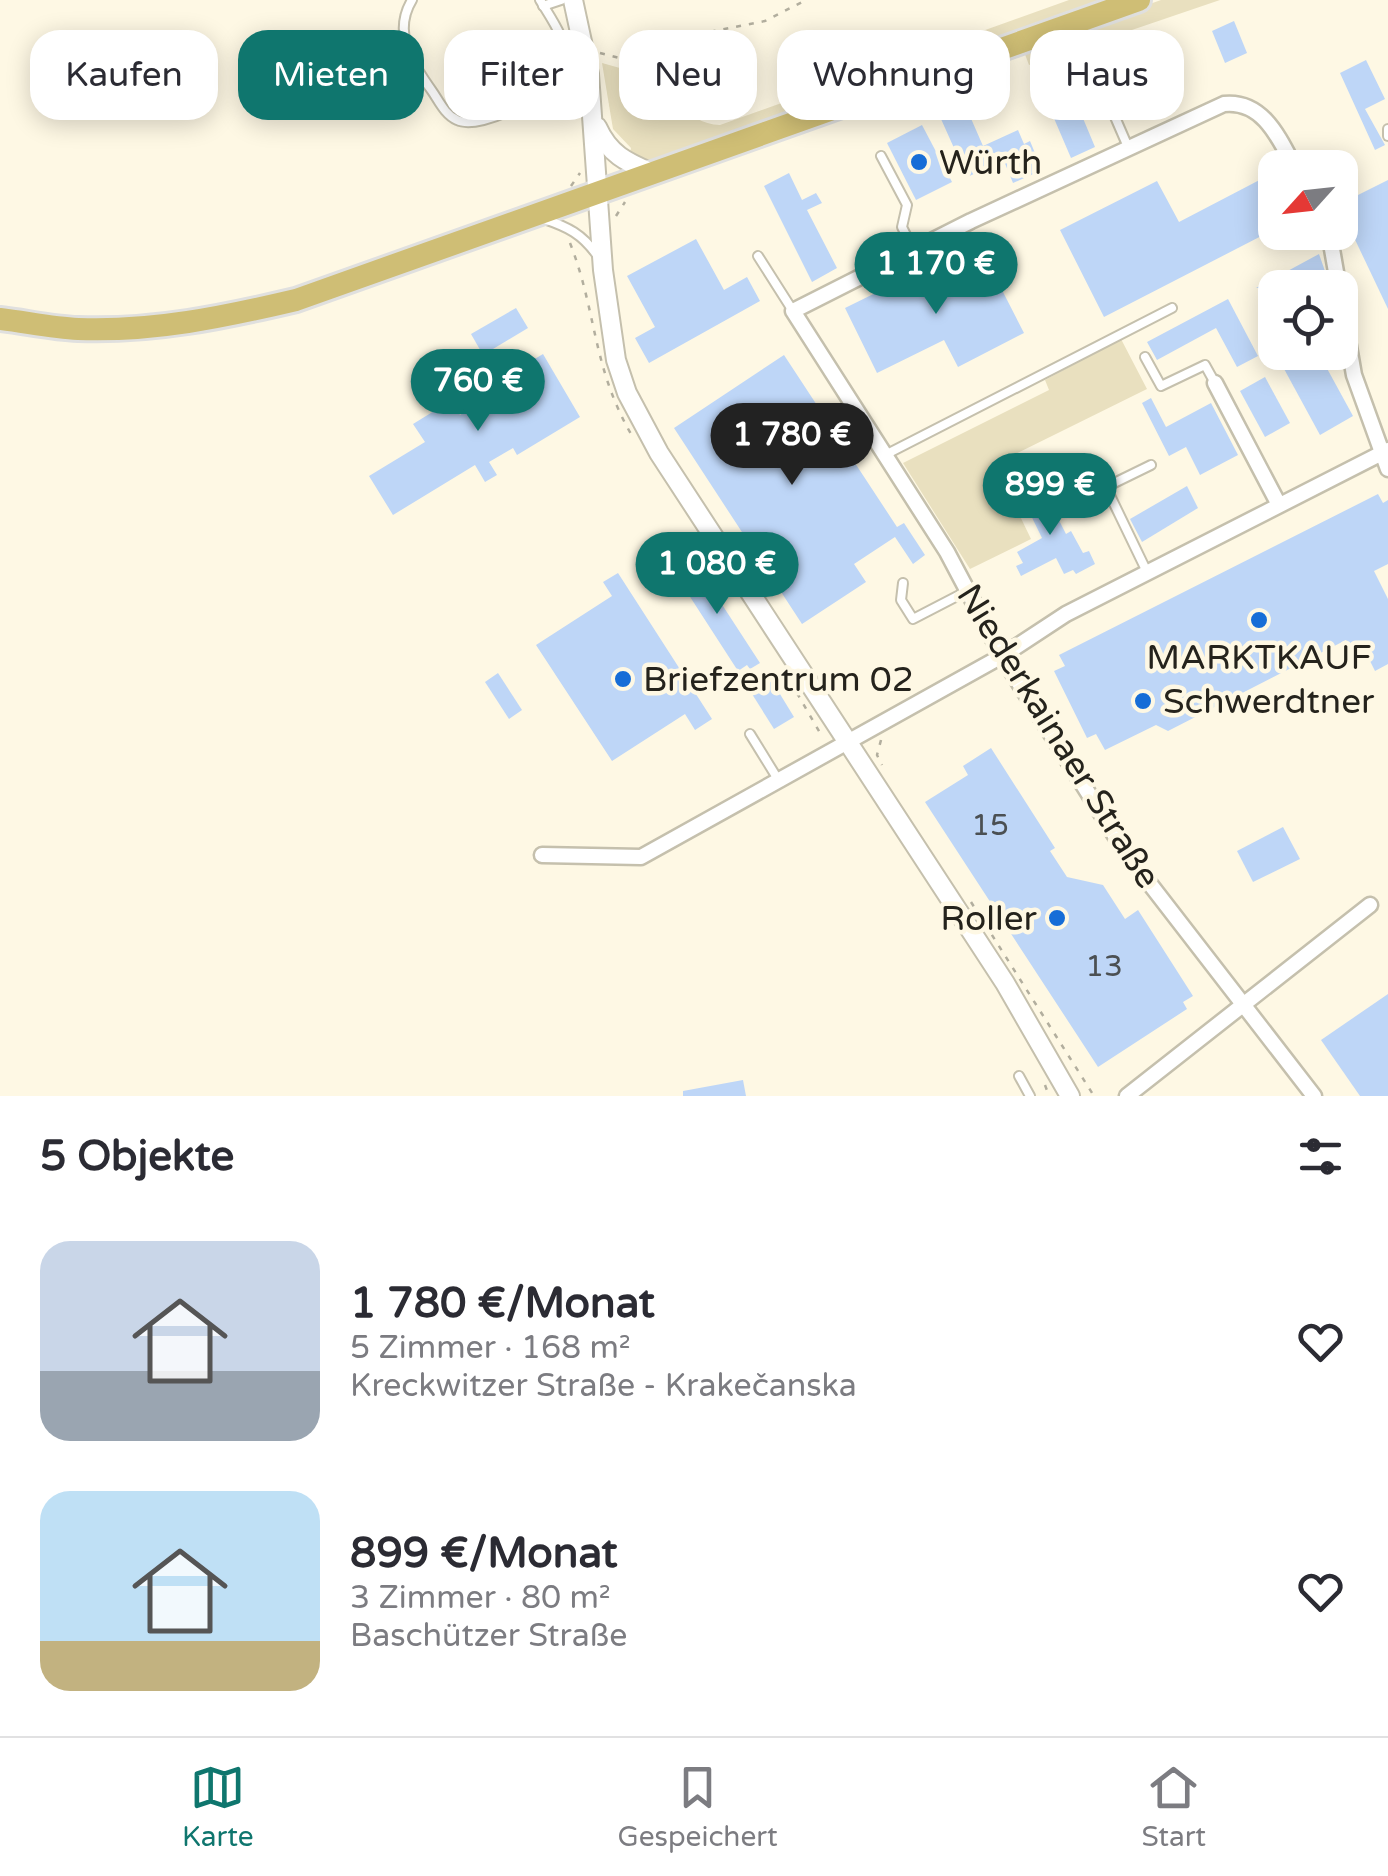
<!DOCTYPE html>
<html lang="de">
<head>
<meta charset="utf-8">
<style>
  :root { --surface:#fff; --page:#f2f2f3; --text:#2b2b33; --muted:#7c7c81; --line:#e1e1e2; --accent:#0f766e }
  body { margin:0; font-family:"Varela Round",sans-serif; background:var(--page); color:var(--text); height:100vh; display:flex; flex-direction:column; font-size:38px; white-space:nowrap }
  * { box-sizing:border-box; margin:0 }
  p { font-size:32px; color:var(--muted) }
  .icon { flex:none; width:55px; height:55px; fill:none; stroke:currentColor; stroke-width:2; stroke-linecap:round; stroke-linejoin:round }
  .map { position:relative; height:1096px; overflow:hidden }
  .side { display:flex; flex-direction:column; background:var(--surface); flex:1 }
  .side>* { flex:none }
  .guide { position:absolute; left:30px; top:30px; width:1330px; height:90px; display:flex; gap:20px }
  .needle { width:65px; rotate:243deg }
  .tools { position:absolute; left:1258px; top:150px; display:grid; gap:20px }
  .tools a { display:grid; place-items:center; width:100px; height:100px; border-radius:20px; background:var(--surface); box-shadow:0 5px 25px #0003; font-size:50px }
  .price { position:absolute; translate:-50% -85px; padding:0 22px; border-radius:35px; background:var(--accent); color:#fff; font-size:32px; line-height:65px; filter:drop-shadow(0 2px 5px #0008) }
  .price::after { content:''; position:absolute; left:50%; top:60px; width:30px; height:22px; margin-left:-15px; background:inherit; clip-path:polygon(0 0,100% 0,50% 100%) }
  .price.active { background:#222; color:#fff }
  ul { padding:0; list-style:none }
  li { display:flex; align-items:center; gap:30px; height:250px; padding:0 40px }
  li span { display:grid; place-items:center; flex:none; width:280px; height:200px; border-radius:30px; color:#555 }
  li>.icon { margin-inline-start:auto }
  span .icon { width:120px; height:120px; fill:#fffc; stroke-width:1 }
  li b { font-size:42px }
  h2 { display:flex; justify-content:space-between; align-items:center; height:120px; padding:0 40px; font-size:42px }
  .tag { padding:0 35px; border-radius:30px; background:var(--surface); box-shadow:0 5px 25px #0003; font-size:35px; line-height:90px }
  .tag.active { background:var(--accent); color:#fff }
  .dock { display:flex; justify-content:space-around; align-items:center; height:140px; border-top:2px solid var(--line); background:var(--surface); font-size:28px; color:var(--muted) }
  .dock a { display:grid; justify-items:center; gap:5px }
  .dock .active { color:var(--accent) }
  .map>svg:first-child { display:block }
</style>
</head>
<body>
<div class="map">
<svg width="1388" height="1096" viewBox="0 0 1388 1096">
  <rect width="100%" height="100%" fill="#fef8e4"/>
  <g fill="#e9e0bf">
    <path d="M1069,0H1118L647,162L629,157L631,148L613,129L602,63L627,70L654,58C664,88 685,124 720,125Z"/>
    <path d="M1161,0H1220L1029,65L1023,49Z"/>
    <path d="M1121,339L1147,389L995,464L1031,539L970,569L903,463L1049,390L1045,380Z"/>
  </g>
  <g fill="#bed6f7">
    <path d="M1234,21L1247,53L1225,63L1212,31Z"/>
    <path d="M1153,49L1172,84L1130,106L1111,70Z"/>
    <path d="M1366,60L1385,99L1365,109L1385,145L1375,150L1340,73Z"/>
    <path d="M1051,76L1055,85L1067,80L1095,147L1071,158L1038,81Z"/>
    <path d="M966,107L983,146L1018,130L1024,144L1030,141L1042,170L1013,183L1004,161L967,177L941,119Z"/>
    <path d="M922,125L952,182L916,200L887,143Z"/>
    <path d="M1275,172V229L1104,317L1060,230L1157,181L1179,222Z"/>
    <path d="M789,173L802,200L816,193L822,203L807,210L837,268L812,282L764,186Z"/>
    <path d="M1388,180V309L1340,208V204Z"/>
    <path d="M696,239L724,290L747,277L760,301L649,363L635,338L655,327L627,276Z"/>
    <path d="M1319,254L1326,274L1301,288H1275V312L1261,288H1256Z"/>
    <path d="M984,255L1024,333L958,367L944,340L877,373L845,308L912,275L918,289Z"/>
    <path d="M1228,299L1258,356L1237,367L1216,328L1157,360L1147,342Z"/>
    <path d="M516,308L528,328L483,355L471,334Z"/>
    <path d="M1310,352H1318L1353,416L1320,435L1283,367Z"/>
    <path d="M543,354L580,417L517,455L513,448L489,462L497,475L485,482L475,465L393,515L369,476L425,442L413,424L452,400L460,415L483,401L478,393Z"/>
    <path d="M784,355L897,527L904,523L925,555L913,564L895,537L854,564L866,582L802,624L674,428Z"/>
    <path d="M1265,377L1290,423L1265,437L1240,391Z"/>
    <path d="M1151,398L1166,427L1211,403L1238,455L1200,475L1186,447L1169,456L1142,403Z"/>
    <path d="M1039,481L1066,534L1071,531L1083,553L1089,551L1095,564L1076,574L1073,570L1064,574L1056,558L1021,576L1016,566L1023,563L1017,552L1042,538L1019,491Z"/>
    <path d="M1187,486L1198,508L1142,542L1130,519Z"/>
    <path d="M1378,494L1383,503L1388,500V564L1374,571L1388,599V664L1375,671L1366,653L1355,659L1346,640L1168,731L1156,725L1105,750L1096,734L1087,738L1054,671L1065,666L1059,655Z"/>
    <path d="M695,563L760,663L750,669L747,665L738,671L674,572Z"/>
    <path d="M618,573L712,719L695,730L685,714L612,761L536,645L612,596L603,582Z"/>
    <path d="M498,673L522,710L509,719L485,682Z"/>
    <path d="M772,681L794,717L774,729L752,694Z"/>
    <path d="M991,748L1055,848L1050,851L1067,877L1103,885L1125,919L1138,910L1193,996L1183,1002L1187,1009L1098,1067L925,802L968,775L963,766Z"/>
    <path d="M1283,827L1300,859L1253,882L1237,851Z"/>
    <path d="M1388,994V1096H1360L1321,1040Z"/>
    <path d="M743,1080L746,1096H683V1091Z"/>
  </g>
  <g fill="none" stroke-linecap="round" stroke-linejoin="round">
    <g stroke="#c5c0ad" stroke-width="12">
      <g id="service">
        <path d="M412,0C392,33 412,63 432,91C439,101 445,115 457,120C481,132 560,91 565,63C569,42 550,17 540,0"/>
        <path d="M543,6L561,0"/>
        <path d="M1124,42L1101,56L1098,71L1102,87L1128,147"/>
        <path d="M1388,129V136"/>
        <path d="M881,156L907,205L902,227L913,249"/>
        <path d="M544,219C568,227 582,234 597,255"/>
        <path d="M758,256L793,311"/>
        <path d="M1145,357L1161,386L1205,365L1215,383"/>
        <path d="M885,455L1172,308"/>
        <path d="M1147,572L1106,487L1151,465"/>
        <path d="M903,583L901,600L913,619L969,590"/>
        <path d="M750,734L779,781"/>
        <path d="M1019,1076L1030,1096"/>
      </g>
    </g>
    <g stroke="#c5c0ad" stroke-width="19">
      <g id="minor">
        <path d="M1295,168C1279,138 1263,100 1224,104L971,221L793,311L947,552L1002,656L1126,853L1314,1096"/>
        <path d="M1329,232L1354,375L1388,469"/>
        <path d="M1215,383L1278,503"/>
        <path d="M542,855L641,857L1002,656L1066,614L1388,450"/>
        <path d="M1127,1096L1370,905"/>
      </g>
    </g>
    <g stroke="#c5c0ad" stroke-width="22">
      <g id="tertiary">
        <path d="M573,0L589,74L603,270L616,360L627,393L659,453L1005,983L1070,1096"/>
        <path d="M597,127C609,154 626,162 652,173"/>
      </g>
    </g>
    <g stroke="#e0e0df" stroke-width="28">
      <path id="primary" d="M0,319C26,322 52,328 78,329C152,332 224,317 296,300L1139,0"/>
    </g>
    <g stroke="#b2ae9e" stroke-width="2.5" stroke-dasharray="5 8" stroke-linecap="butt">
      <path d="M600,53L631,61L699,34L765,21L806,0"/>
      <path d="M571,186L580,173"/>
      <path d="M616,216L625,202"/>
      <path d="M570,243C597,312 592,366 631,434"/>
      <path d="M797,693L823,738"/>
      <path d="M881,740L877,755L882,765"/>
      <path d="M971,902L1094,1096"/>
      <path d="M1045,1085L1049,1096"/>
    </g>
    <use href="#service" stroke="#fff" stroke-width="8"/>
    <use href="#minor" stroke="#fff" stroke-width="14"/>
    <use href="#tertiary" stroke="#fff" stroke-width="18"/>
    <use href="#primary" stroke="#cfbe75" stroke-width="22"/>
  </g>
  <g fill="#166dd7" stroke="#fef8e4" stroke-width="4">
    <circle cx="919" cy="162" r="10"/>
    <circle cx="1259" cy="620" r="10"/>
    <circle cx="623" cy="679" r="10"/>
    <circle cx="1143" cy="701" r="10"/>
    <circle cx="1057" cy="918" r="10"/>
  </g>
  <g text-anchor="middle" stroke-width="9" stroke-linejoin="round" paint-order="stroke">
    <g font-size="30" fill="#4b5053">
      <text x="990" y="835">15</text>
      <text x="1104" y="976">13</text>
    </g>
    <g font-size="35" fill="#25231c" stroke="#fef8e4" text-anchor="start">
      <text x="939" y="174">Würth</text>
      <text x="1259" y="669" text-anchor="middle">MARKTKAUF</text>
      <text x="643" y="691">Briefzentrum 02</text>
      <text x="1163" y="713">Schwerdtner</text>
      <text x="1037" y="930" text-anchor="end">Roller</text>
    </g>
    <g font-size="35" fill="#25231c" stroke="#fef8e4">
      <text transform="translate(1059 736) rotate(58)" y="12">Niederkainaer Straße</text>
    </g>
  </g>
</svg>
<div class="tools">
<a><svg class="needle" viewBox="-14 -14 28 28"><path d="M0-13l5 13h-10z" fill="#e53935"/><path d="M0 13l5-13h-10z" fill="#7c7c81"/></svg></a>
<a><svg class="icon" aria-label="locate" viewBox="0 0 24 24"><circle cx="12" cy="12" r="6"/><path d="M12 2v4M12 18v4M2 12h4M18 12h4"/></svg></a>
</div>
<b class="price" style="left:936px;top:317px">1 170 €</b>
<b class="price" style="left:478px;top:434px">760 €</b>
<b class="price active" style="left:792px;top:488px">1 780 €</b>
<b class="price" style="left:1050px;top:538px">899 €</b>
<b class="price" style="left:717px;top:617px">1 080 €</b>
<div class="guide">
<a class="tag">Kaufen</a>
<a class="tag active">Mieten</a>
<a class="tag">Filter</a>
<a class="tag">Neu</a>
<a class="tag">Wohnung</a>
<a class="tag">Haus</a>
</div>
</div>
<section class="side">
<h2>5 Objekte<svg class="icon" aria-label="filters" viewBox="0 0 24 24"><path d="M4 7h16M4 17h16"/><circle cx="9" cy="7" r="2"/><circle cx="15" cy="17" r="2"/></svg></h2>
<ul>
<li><span style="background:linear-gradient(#c9d6e8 65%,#9aa5b1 0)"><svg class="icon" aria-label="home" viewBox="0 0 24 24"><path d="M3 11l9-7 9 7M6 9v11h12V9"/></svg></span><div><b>1 780 €/Monat</b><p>5 Zimmer · 168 m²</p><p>Kreckwitzer Straße - Krakečanska</p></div><svg class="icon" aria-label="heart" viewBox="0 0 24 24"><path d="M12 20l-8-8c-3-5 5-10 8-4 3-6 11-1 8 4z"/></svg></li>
<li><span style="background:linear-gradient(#bfe0f5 75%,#c2b280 0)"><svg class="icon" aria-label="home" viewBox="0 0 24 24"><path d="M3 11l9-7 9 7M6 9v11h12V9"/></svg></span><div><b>899 €/Monat</b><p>3 Zimmer · 80 m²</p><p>Baschützer Straße</p></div><svg class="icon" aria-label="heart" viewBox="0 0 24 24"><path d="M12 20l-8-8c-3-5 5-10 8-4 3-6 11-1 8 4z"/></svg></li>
</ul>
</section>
<nav class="dock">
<a class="active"><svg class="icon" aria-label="map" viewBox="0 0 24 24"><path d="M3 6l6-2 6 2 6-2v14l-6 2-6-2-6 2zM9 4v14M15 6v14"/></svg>Karte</a>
<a><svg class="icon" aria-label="saved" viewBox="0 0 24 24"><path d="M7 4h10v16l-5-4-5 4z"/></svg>Gespeichert</a>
<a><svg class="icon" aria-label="home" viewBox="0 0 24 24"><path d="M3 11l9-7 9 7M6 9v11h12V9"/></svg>Start</a>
</nav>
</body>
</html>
